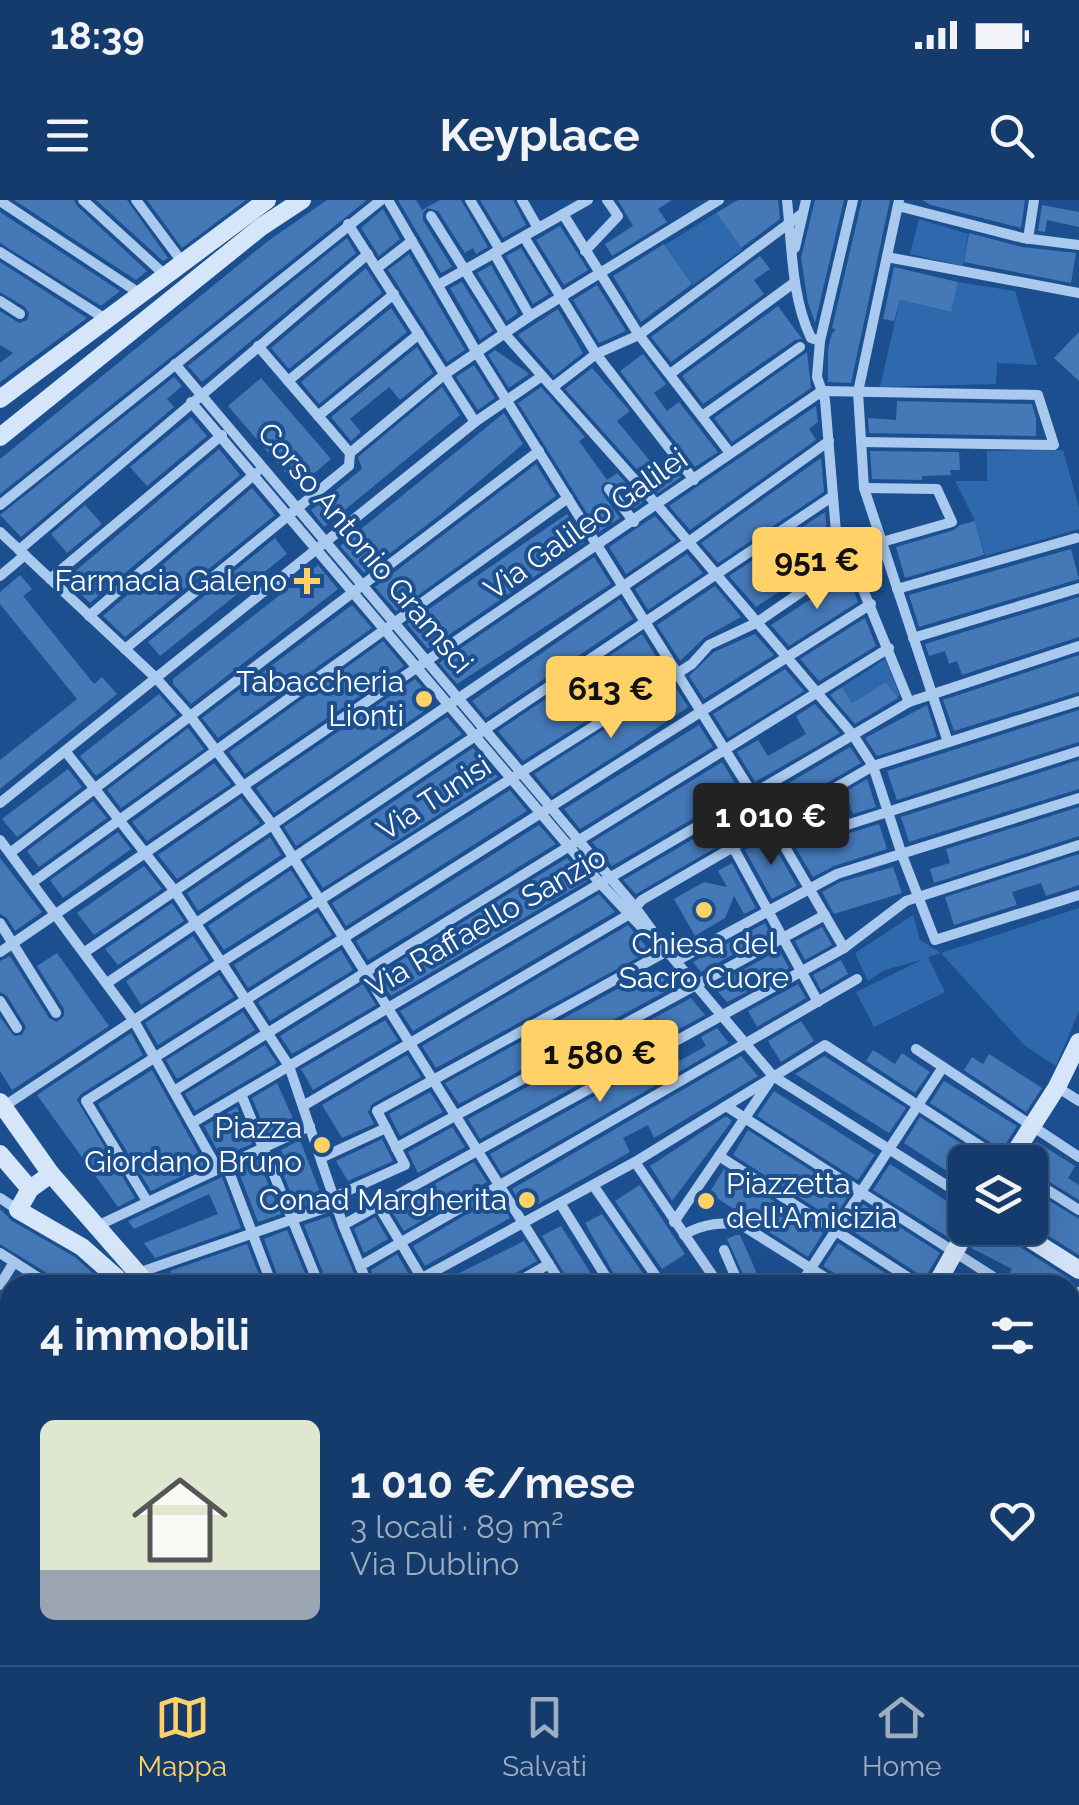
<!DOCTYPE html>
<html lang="it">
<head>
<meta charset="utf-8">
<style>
  :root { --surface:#143b6b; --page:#214673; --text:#f1f3f6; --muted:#9dadc1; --line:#33557e; --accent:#ffd166 }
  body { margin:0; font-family:Raleway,sans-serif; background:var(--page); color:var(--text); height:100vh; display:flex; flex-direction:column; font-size:38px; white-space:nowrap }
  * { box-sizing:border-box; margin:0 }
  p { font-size:32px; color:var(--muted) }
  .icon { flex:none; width:55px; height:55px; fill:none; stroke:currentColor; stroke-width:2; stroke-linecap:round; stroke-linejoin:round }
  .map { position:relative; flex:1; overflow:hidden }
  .side { position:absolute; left:0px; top:1075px; width:1080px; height:390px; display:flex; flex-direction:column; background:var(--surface); border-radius:30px 30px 0 0; box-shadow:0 10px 40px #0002,0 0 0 2px var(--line) }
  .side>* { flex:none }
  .controls { position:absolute; left:948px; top:945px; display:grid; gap:20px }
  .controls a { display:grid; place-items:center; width:100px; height:100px; border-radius:15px; background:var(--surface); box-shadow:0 10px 40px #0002,0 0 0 2px var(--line); font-size:50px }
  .price { position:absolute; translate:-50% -85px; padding:0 22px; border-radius:10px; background:var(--accent); color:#111; font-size:32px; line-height:65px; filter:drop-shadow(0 2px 5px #0008) }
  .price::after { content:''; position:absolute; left:50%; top:60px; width:30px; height:22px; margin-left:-15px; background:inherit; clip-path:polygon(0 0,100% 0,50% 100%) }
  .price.selected { background:#222; color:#fff }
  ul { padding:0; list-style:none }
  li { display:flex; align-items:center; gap:30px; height:250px; padding:0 40px }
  li span { display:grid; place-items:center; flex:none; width:280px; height:200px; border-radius:15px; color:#555 }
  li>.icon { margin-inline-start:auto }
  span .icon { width:120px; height:120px; fill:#fffc; stroke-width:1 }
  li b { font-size:42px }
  h2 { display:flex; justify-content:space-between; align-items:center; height:120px; padding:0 40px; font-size:42px }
  .status { display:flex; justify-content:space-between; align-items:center; height:70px; padding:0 50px; background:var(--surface); direction:ltr }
  .status svg { height:28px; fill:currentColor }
  header { display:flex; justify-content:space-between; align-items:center; height:130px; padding:0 40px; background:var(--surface); font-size:45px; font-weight:700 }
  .dock { display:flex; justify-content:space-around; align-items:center; height:140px; border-top:2px solid var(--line); background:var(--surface); font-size:28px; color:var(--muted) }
  .dock a { display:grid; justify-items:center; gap:5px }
  .dock .selected { color:var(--accent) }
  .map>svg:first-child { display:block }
</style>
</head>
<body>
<div class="status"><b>18:39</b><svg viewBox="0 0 49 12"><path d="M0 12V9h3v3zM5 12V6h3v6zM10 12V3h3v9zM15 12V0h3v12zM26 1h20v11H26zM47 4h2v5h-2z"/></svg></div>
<header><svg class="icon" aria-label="menu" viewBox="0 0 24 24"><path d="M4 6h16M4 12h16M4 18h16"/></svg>Keyplace<svg class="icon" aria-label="search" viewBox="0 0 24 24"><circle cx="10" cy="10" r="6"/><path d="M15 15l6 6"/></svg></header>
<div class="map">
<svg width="1079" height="1465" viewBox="0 0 1079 1465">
  <rect width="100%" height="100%" fill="#1b4f8f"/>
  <g fill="#2e69ad">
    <path d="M716,13L742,50L693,85L665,45Z"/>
    <path d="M919,19L968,34L963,66L910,54Z"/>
    <path d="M958,82L1015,91L1037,165L997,163L996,184L880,187L900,100L950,112Z"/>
    <path d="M1063,250L1079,308V329L985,356L975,321L955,281H987V251Z"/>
    <path d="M885,459L900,495L897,497L886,482L852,503L842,487Z"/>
    <path d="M1079,708V811L1056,866L1025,846L941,753L928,757L945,792L874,827L856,792L924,759L885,770L868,781L855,753L913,715L920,740L941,753Z"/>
  </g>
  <g fill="#4478b7">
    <path d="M14,0H74L77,6L147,71L136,80Z"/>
    <path d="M96,0H127L168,58L163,61Z"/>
    <path d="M147,0H246L182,48Z"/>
    <path d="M327,0H367L0,294V259L268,41Z"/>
    <path d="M398,0H416L422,10L440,0H461L488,47L476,54L473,48L465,53L438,11L427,8L423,13V20L452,67L441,73Z"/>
    <path d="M480,0H513L526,25L503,38Z"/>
    <path d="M618,0H672L658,9L667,22L612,56L605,44L633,26Z"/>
    <path d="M738,0H778L780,19L741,48L716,13Z"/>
    <path d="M815,0H844L815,123L808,103L801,58Z"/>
    <path d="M862,0H890L851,183L828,182V149L832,133L836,130L832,128Z"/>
    <path d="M922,0H1025L1021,28L931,5Z"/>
    <path d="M1042,5L1079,12V27L1047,20L1045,32L1038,31Z"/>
    <path d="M383,9L400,39L379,56L361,28Z"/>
    <path d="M0,12L120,91L101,106L0,43Z"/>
    <path d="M560,26L588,70L564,85L536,40Z"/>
    <path d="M969,33L1022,47L1076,53L1071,83L964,62Z"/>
    <path d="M347,38L356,53L202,182L188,166Z"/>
    <path d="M664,44L692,84L641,122L613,76Z"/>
    <path d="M521,48L549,94L533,104L506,56Z"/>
    <path d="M409,54L465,150L447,162L388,70Z"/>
    <path d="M760,56L770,69L754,80L764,94L671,162L651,137Z"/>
    <path d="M0,62L87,118L0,182V163L13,153L0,145V111L19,123L27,120L29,113L25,107L0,92Z"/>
    <path d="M491,65L518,113L507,121L477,73Z"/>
    <path d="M894,67L958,82L951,112L900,100L894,121L883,119Z"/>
    <path d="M366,68L382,93L289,169L271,148Z"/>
    <path d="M462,82L493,131L480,140L450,88Z"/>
    <path d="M597,85L626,131L599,143L573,100Z"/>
    <path d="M778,106L802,139L795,140L703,204L682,176Z"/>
    <path d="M391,108L407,132L319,204L301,182Z"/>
    <path d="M558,109L583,153L554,176L518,135Z"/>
    <path d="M1079,132V181L1054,158Z"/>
    <path d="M417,147L433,173L400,200L389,187L350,219L361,232L351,241L331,217Z"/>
    <path d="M495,150L527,172L529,174L509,188L488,155Z"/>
    <path d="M807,152L811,188L732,242L714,218Z"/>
    <path d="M643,154L666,184L654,193L667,211L679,202L718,252L695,267L620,171Z"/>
    <path d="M474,165L495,198L478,210L456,177Z"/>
    <path d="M592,168L630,211L617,221L660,273L670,264L681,277L658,293L565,189Z"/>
    <path d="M174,177L182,186L167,199L174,207L21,337L0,315Z"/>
    <path d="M261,178L331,259L298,287L228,206Z"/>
    <path d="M442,187L460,215L324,327L311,310L362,269L358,257Z"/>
    <path d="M541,187L585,237L579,241L607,280L617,273L643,302L635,308L615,283L605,282L601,287L602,293L620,318L599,332L518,203Z"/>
    <path d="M897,201L1032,204L1036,218V236L869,233L868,218L896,220Z"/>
    <path d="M816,206L818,222L809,229L816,240L690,330L669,306Z"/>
    <path d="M504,213L523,244L441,314L364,373L340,346Z"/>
    <path d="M191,217L207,236L147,286L130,267Z"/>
    <path d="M219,249L240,275L90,403L66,379Z"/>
    <path d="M870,251L959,252L960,270H950L951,275L922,276V280L872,279Z"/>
    <path d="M821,258L824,292L718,363L701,343Z"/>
    <path d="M536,264L556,296L396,411L375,387Z"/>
    <path d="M252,288L275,315L125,437L103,416Z"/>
    <path d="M85,305L102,324L67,353L51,334Z"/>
    <path d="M825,312L829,359L756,407L729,376Z"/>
    <path d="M567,314L585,342L428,449L407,424Z"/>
    <path d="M655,316L676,340L626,374L609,347Z"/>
    <path d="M975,321L984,355L905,378L896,347L954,330L960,325Z"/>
    <path d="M275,338L287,354L160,456L148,442Z"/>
    <path d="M1071,349L1079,379L919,427L909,395Z"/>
    <path d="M687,354L703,373L648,410L635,389Z"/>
    <path d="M594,357L611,384L457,484L439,463Z"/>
    <path d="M318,365L338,389L191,504L173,484V479Z"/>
    <path d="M20,375L32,389L23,396L94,484L102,477L117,494L0,589V560L77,499L0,404V392Z"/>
    <path d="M848,375L858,402L789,446L771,425Z"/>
    <path d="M715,386L741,417L705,437L680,461L657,425Z"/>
    <path d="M1079,397V437L962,475L957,461L949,464L945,451L929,456L925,444Z"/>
    <path d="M620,399L633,419L486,518L472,501Z"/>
    <path d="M352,405L372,428L218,538L202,518Z"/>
    <path d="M865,418L876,446L819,481L800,459Z"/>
    <path d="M642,434L665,471L523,561L498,531Z"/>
    <path d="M755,434L774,455L704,499L689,476L714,452Z"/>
    <path d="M383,441L404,466L245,574L229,552Z"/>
    <path d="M1079,455V492L954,531L943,500Z"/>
    <path d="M785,469L804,491L728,538L713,514Z"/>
    <path d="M415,479L436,503L274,613L256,588Z"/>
    <path d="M886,482L898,498L855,524L830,495L842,487L852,503Z"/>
    <path d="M674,485L688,507L621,552L552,596L534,574Z"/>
    <path d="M159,494L177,515L96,576L80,556Z"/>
    <path d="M815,504L840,533L755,582L737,552L758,540L768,556L806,534L796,516Z"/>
    <path d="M927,505L937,537L877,556L865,538Z"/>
    <path d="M1079,510V542L897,600L887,571Z"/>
    <path d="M447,517L462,534L296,646L284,627Z"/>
    <path d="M699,525L713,547L580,629L564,609Z"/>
    <path d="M188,528L204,549L121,608L107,590Z"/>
    <path d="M850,547L861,563L775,613L765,597Z"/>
    <path d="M473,548L498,577L323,688L305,661Z"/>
    <path d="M1079,560V589L909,642L901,617Z"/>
    <path d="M722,562L740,591L612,666L592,642Z"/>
    <path d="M214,563L231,584L147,641L132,622Z"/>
    <path d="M68,569L82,587L17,637L2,619Z"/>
    <path d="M867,579L876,607L853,614L845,592Z"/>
    <path d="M510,590L527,611L346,726L332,703Z"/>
    <path d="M241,598L260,623L177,679L158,655Z"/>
    <path d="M93,601L107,618L39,667L27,651Z"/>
    <path d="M750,606L760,622L636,694L623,680Z"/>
    <path d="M1079,607V636L934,683L930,669L950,663L946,649Z"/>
    <path d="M797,620L804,633L819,625L826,638L830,639L879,624L887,649L834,666L813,677L784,628Z"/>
    <path d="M539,625L556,644L368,760L356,741Z"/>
    <path d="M118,632L131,649L63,698L50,680Z"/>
    <path d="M270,637L281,655L198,711L187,693Z"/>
    <path d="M769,637L797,686L772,699L745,650Z"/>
    <path d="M1079,654V685L1046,696L1041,683L1012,692L1017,705L954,725L945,697Z"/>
    <path d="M0,658L42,712L15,731L7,718L0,714Z"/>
    <path d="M567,658L587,681L391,796L377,775Z"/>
    <path d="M732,663L756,708L744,714L734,696L725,718L695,736L674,699L704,682L727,687L718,671Z"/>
    <path d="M144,666L162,689L94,735L77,713Z"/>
    <path d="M893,667L902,693L834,714L822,692L840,682Z"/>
    <path d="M291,670L308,697L224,750L208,726Z"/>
    <path d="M599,694L615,712L413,831L400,811Z"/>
    <path d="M172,703L184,721L118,765L105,749Z"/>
    <path d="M317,712L332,735L248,788L234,765Z"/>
    <path d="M765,723L771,734L701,772L693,762Z"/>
    <path d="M628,725L650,751L436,868L422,846Z"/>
    <path d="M822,727L832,745L805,760L795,741Z"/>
    <path d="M193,736L209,760L141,805L126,781Z"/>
    <path d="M341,750L353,770L270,821L258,802Z"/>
    <path d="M779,750L789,768L768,780L764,771L743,783L747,792L727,802L713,786Z"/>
    <path d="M57,753L109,826L12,890L0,871V817L14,836L22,835L26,827L7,796L0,792V761L10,756L49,818L57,822L64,816V809L37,766Z"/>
    <path d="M841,760L848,774L821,790L813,775Z"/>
    <path d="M669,773L679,784L459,904L445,883L641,776L646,785Z"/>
    <path d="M219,775L234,797L158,845L145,823Z"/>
    <path d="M363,784L376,805L292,854L280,836Z"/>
    <path d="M798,784L806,798L757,827L748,811Z"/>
    <path d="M691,798L705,815L480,939L468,919Z"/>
    <path d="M243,812L255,830L177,879L166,860Z"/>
    <path d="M385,820L398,840L313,890L301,869Z"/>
    <path d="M801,821L814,841L781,862L768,841Z"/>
    <path d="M717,828L729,843L502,974L490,954L674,852L679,861L706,846L701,837Z"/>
    <path d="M131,833L143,855L81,894L77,900L135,998L118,1007L37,895Z"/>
    <path d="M265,845L277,863L195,911L185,894Z"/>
    <path d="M873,850L895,864L902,853L930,872L915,893L866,861Z"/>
    <path d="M989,854L1042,888L1026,912L964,870L972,857L983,864Z"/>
    <path d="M407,855L421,877L372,904L368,912L374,924L342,938L322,905Z"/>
    <path d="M741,856L758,876L654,938L648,925L623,938L630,952L526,1011L512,989Z"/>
    <path d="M824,856L906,908L889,933L795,874Z"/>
    <path d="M152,870L205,965L151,991L98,904Z"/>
    <path d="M944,881L1017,926L1002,950L930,903Z"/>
    <path d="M277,883L295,923L268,936L252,898Z"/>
    <path d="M774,891L875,955L858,980L757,916Z"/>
    <path d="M430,892L443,912L400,936L389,914Z"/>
    <path d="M237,907L252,944L221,957L204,926Z"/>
    <path d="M726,916L732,921L672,1001L650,966Z"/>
    <path d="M920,917L990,962H965V983L904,943Z"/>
    <path d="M452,927L465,947L418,973L408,952Z"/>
    <path d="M748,930L849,995L833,1019L733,955Z"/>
    <path d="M382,939L393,961L348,981L336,961Z"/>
    <path d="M300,940L323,1000L297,1009L277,958L283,956L281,950Z"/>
    <path d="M1037,942L1075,966L1068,978L1079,985V1000L1030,970V962H1024Z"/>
    <path d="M258,960L281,1014L258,1022L238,970Z"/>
    <path d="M474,962L487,982L404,1031L390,1009Z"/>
    <path d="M890,964L965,1013L948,1037L873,990Z"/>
    <path d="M724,969L823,1033L808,1057L709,993Z"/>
    <path d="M222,977L241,1028L155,1058L144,1043L218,1014L209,994L134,1029L128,1021Z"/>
    <path d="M640,985L685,1054L662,1069L615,1001Z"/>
    <path d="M1030,989L1079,1019V1055L1030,1024Z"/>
    <path d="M496,997L510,1018L425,1066L413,1046Z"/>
    <path d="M863,1004L940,1053L925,1078L848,1028Z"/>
    <path d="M0,1009L12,1021L75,1057L106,1085H59L55,1078L0,1044Z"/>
    <path d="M602,1014L651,1085H620L585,1023Z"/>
    <path d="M330,1016L338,1036L359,1085H328L304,1025Z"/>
    <path d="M375,1017L388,1039L364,1053L354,1029Z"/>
    <path d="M561,1026L598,1085H571L542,1036Z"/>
    <path d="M980,1028L1005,1037L1071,1080L1067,1085H1015L1008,1076L1012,1069L971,1048Z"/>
    <path d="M287,1030L310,1085H281L264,1039Z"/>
    <path d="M736,1035H740L762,1085H748L727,1039Z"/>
    <path d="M524,1041L537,1061L514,1074L511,1085H435Z"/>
    <path d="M838,1043L904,1085H846L842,1078L823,1066Z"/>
    <path d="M247,1044L263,1085H180L170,1071Z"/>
    <path d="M397,1054L408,1073L386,1085H377L371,1070Z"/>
  </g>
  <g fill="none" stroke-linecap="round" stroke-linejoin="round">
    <path stroke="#a9c9ee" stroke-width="2.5" stroke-dasharray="5 8" stroke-linecap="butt" d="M478,1455L488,1465"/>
    <g stroke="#a9c9ee" stroke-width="10">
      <path d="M83,0L165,75"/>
      <path d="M136,0L183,63"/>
      <path d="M388,0L477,153L772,625L844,748"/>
      <path d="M470,0L500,50"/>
      <path d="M522,0L538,28"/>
      <path d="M787,0C792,46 791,96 811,138L820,141"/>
      <path d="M853,0L820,141L817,177L825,200L838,356L855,370L909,502"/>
      <path d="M899,0L858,192L864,288L948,542"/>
      <path d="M0,1L139,93"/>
      <path d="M898,6L1023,38L1079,45"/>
      <path d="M563,14L639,135L730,253"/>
      <path d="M431,16L505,134L658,306L853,535L873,566L902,655L935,740L1079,695"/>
      <path d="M348,24L475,222"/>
      <path d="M524,37L596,154L694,280"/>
      <path d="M1028,39L1034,0"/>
      <path d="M795,48L806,0"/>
      <path d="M585,51L618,16L607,0"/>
      <path d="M0,52L104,118"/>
      <path d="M494,53L530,116"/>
      <path d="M887,57L1079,93"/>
      <path d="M377,68L412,41"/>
      <path d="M438,85L588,0"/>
      <path d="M0,101L20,114"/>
      <path d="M258,146L350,253"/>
      <path d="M175,164L635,707L667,751L773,876L965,997"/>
      <path d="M670,174L795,82"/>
      <path d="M288,181L394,94"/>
      <path d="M553,187L596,154L639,135L803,13"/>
      <path d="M191,202L600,683L648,734"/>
      <path d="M318,216L419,134"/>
      <path d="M702,216L800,147"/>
      <path d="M350,253L445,174L530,116L719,0"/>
      <path d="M609,289L634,322"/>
      <path d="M0,305L381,0"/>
      <path d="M0,332L156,478L190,516L272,624L562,1085"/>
      <path d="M19,350L368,54"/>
      <path d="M0,376L25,355"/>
      <path d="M50,379L222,235"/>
      <path d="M897,389L1076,338"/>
      <path d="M89,416L256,273"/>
      <path d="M913,438L1079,388"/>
      <path d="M125,449L349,266L350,253"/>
      <path d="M66,552L174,690L289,866L343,1025L368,1085"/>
      <path d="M0,603L475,222L542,176"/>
      <path d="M831,630L1079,551"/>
      <path d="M0,640L134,821L217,968"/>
      <path d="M733,647L818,802"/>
      <path d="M10,653L539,251"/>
      <path d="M33,682L568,298"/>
      <path d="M0,723L56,813"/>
      <path d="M0,752L822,191L1038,195L1054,245L861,242"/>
      <path d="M85,752L687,343L829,241"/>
      <path d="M676,761L837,674L1079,598"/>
      <path d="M107,783L833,296"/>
      <path d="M0,801L17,828"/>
      <path d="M916,849L1079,957"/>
      <path d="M1057,887L1079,901"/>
      <path d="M174,891L889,448"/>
      <path d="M241,894L319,1085"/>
      <path d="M303,906L628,715L642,700L873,566L1079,501"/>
      <path d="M726,906L1006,1085"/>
      <path d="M3,907L222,762L692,464L709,445L756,423L845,362L882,342L952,322L937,289L864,288"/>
      <path d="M192,923L909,502L1079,446"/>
      <path d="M386,928L377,911L667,751"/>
      <path d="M396,948L825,715"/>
      <path d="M719,956L920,1085"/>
      <path d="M321,958L386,928L405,965L334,997"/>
      <path d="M635,962L719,1085"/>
      <path d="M226,964L272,1085"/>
      <path d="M1030,979L1079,1010"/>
      <path d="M593,985L662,1085"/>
      <path d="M0,998L18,1010"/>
      <path d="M147,1001L86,901L871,404"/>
      <path d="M560,1003L611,1085"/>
      <path d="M378,1005L426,1085"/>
      <path d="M674,1022L770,881"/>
      <path d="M343,1025L844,748L906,701L1079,645"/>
      <path d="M97,1026L310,926"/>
      <path d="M684,1035C701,1024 726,1020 745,1027L837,1085"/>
      <path d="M724,1050L739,1085"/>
      <path d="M0,1053L50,1085"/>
      <path d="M360,1066L857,779"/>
      <path d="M138,1073L337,1004"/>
      <path d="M0,1085L14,1062"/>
      <path d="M404,1085L422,1078L635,962L825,845L1005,962"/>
      <path d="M521,1085L519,1081L549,1064"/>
      <path d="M800,1085L943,867"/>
      <path d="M1070,1106L1079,1092"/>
      <path d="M0,1111L10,1117"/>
      <path d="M1070,1126L1079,1132"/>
      <path d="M0,1159L10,1165"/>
      <path d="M1070,1181L1079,1187"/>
      <path d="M1070,1236L1079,1241"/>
      <path d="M0,1283L10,1290"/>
      <path d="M1070,1290L1079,1296"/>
      <path d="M1070,1344L1079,1350"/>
      <path d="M0,1386L10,1392"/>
      <path d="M1070,1397L1079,1403"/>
      <path d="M0,1439L10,1423"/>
      <path d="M29,1455L45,1465"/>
      <path d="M98,1455L106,1465"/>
      <path d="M214,1455L228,1465"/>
      <path d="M295,1455L309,1465"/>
      <path d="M617,1455L630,1465"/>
      <path d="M704,1455L718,1465"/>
      <path d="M738,1455L744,1465"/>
      <path d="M835,1455L857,1465"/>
      <path d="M988,1455L1005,1465"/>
      <path d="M1066,1455L1079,1463"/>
      <path d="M357,1465L364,1455"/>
      <path d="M971,1465L977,1455"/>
    </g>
    <g stroke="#d6e6fa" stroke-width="18">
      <path d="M0,199L267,0"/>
      <path d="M0,237L261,27L302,0"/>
      <path d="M0,902L51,974L148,1085"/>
      <path d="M0,954L30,989"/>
      <path d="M1009,962L1057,887L1079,842"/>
      <path d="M51,974L30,989L18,1010L82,1047L117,1078"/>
      <path d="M1013,1028L1079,1070"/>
      <path d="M936,1085L968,1028"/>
      <path d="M0,1213L10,1220"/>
      <path d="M5,1332L10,1320"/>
      <path d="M160,1455L169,1465"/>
      <path d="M383,1455L399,1465"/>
      <path d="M506,1455L516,1465"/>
      <path d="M761,1465L765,1455"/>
    </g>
  </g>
  <g fill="#ffd166" stroke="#1b4f8f" stroke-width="4">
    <path d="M302 366h10v10h10v10h-10v10h-10v-10h-10v-10h10z"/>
    <circle cx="424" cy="499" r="10"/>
    <circle cx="704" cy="710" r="10"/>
    <circle cx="322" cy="945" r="10"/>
    <circle cx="527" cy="1000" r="10"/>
    <circle cx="706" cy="1001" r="10"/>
  </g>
  <g text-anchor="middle" stroke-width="8" stroke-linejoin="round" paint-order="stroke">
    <g font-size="30" fill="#fff" stroke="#1b4f8f">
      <text transform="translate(586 324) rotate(-35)" y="10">Via Galileo Galilei</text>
      <text transform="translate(365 348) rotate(50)" y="10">Corso Antonio Gramsci</text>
      <text transform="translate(434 598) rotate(-33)" y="10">Via Tunisi</text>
      <text transform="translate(486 722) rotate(-30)" y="10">Via Raffaello Sanzio</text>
    </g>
    <g font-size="30" fill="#fff" stroke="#1b4f8f" text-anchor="end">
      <text x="287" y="391">Farmacia Galeno</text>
      <text x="404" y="492">Tabaccheria<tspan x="404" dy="34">Lionti</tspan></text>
      <text x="704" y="754" text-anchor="middle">Chiesa del<tspan x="704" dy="34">Sacro Cuore</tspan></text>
      <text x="302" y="938">Piazza<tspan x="302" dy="34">Giordano Bruno</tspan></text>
      <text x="726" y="994" text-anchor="start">Piazzetta<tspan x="726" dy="34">dell'Amicizia</tspan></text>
      <text x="507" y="1010">Conad Margherita</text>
    </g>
  </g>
</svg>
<div class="controls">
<a><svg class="icon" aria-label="layers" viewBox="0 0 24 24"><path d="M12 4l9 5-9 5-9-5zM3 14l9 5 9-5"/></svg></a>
</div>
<b class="price" style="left:817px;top:412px">951 €</b>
<b class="price" style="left:611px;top:541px">613 €</b>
<b class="price selected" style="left:771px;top:668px">1 010 €</b>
<b class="price" style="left:600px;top:905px">1 580 €</b>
<section class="side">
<h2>4 immobili<svg class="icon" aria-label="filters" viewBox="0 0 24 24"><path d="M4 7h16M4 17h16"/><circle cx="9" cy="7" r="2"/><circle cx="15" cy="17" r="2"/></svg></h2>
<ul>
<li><span style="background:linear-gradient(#dfe7d0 75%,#9aa5b1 0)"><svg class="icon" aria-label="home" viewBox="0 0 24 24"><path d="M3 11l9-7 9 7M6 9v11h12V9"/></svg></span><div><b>1 010 €/mese</b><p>3 locali · 89 m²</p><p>Via Dublino</p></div><svg class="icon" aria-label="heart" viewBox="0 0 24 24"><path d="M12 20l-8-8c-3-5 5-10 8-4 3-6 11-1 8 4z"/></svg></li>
</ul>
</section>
</div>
<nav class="dock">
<a class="selected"><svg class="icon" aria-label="map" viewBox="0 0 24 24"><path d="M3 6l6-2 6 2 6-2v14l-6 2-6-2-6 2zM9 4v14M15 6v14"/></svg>Mappa</a>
<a><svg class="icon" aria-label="saved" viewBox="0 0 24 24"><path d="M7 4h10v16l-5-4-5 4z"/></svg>Salvati</a>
<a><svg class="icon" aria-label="home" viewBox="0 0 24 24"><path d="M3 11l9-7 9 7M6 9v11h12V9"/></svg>Home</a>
</nav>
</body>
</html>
